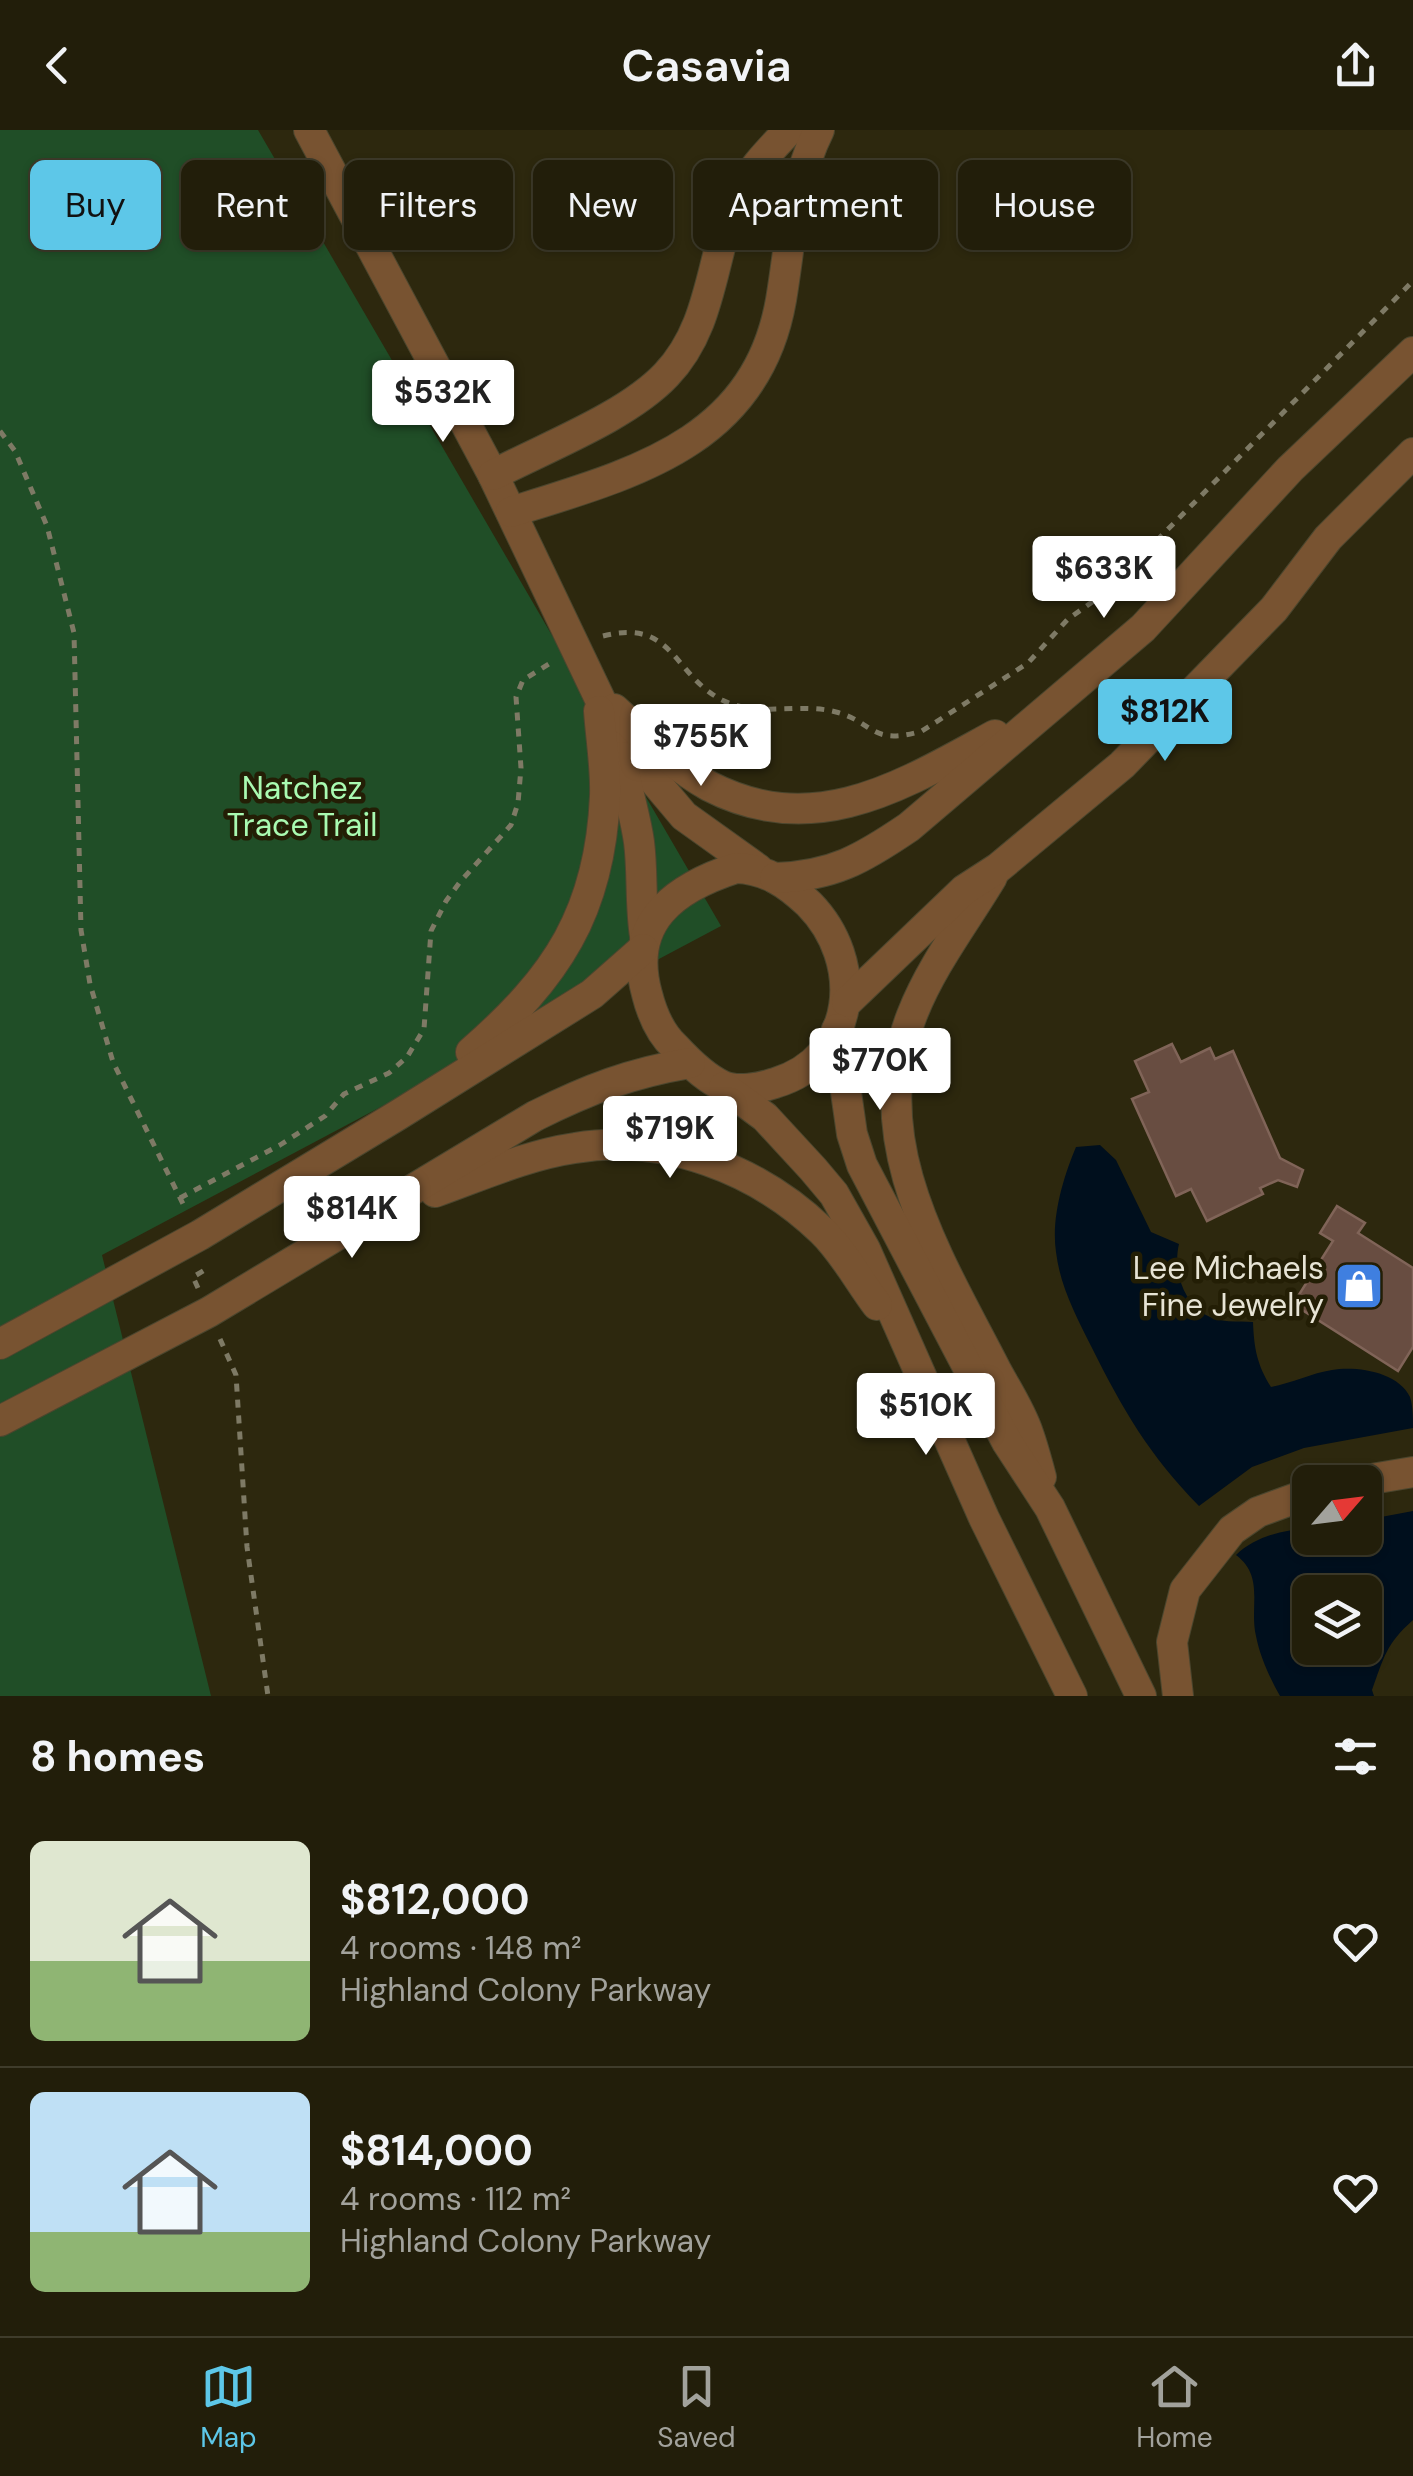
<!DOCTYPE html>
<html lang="en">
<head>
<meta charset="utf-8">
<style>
  :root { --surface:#221e0a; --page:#2e2b18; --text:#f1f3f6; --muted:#a2a29c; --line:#3f3c2b; --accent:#5dc7e8 }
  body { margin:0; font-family:"DM Sans",sans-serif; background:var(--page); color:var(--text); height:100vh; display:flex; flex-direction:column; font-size:38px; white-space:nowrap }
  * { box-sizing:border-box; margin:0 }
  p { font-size:32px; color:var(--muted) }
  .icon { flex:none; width:55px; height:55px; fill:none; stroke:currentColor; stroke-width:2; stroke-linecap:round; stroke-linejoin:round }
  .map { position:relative; height:1566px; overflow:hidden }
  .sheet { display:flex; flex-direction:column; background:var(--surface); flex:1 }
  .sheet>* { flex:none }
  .guide { position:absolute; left:30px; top:30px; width:1355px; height:90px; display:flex; gap:20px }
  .needle { width:65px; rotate:62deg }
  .buttons { position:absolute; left:1292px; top:1335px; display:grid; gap:20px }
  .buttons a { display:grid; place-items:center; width:90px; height:90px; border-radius:15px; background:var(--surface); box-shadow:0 2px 8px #0004,0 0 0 2px var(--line); font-size:50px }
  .price { position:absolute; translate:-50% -85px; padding:0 22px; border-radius:10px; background:#fff; color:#222; font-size:32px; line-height:65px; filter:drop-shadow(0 2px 5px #0008) }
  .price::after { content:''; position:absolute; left:50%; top:60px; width:30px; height:22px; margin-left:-15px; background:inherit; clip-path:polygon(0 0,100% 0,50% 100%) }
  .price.active { background:var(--accent); color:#111 }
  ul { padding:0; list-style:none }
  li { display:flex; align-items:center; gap:30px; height:250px; padding:0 30px }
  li+li { border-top:2px solid var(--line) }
  li span { display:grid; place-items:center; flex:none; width:280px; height:200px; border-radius:15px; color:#555 }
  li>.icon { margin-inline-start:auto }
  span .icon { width:120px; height:120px; fill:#fffc; stroke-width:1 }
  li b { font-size:42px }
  h2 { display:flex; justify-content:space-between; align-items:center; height:120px; padding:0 30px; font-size:42px }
  .chip { padding:0 35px; border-radius:15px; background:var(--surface); box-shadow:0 2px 8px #0004,0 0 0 2px var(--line); font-size:35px; line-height:90px }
  .chip.active { background:var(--accent); color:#111 }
  header { display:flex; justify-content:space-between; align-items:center; height:130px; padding:0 30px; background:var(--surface); font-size:45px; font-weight:600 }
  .menu { display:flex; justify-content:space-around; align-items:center; height:140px; border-top:2px solid var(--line); background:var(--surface); font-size:28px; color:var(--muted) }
  .menu a { display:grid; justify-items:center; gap:5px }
  .menu .active { color:var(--accent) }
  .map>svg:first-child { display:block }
</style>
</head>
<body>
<header><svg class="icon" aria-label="back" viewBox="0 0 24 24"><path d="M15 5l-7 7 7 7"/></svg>Casavia<svg class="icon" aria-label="share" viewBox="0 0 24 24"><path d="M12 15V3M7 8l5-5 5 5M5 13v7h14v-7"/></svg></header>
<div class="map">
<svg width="1413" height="1566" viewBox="0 0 1413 1566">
  <rect width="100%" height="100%" fill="#2d280e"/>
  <path fill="#204e27" d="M0,0H258L721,796L102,1125L211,1566H0Z"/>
  <g fill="#000f1d" fill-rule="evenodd">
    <path d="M1100,1015L1116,1030L1151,1102L1179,1114C1173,1139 1182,1171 1206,1185C1219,1193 1238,1191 1253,1192C1254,1218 1257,1235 1271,1257C1292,1253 1312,1243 1332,1240C1357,1236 1398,1242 1410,1267C1413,1276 1413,1288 1413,1298L1304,1318L1252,1337L1199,1376C1149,1325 1123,1280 1091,1216C1076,1186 1060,1156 1056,1122C1051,1088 1063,1048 1076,1017Z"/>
    <path d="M1413,1381V1490C1386,1514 1384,1527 1372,1560L1374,1566H1280C1270,1548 1260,1527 1256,1506C1249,1476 1265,1447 1236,1425C1256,1406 1283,1400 1310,1398V1408H1365V1390ZM1310,1462H1365V1518H1310Z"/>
  </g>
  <g fill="#684d41" stroke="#806458" stroke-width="2.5">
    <path d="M1172,914L1181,932L1210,918L1215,929L1233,921L1280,1028L1303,1040L1297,1057L1278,1050L1260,1058L1263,1064L1207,1091L1191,1059L1176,1066L1132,969L1149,962L1135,931Z"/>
    <path d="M1337,1076L1365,1093L1358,1103L1413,1138V1217L1398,1241L1293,1174L1333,1111L1320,1103Z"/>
  </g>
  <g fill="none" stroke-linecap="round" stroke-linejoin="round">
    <g stroke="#4b462e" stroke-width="32">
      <g id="minor">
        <path d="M309,0L493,345L619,609L684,686L758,739"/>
        <path d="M493,345C546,317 626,287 666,245C714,195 710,126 737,67C748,42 770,20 789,0"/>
        <path d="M511,382C631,344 756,314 781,170C791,112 792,54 819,0"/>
        <path d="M614,579C644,606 673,636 709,656C815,711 903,655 995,605"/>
        <path d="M622,627C625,656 635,683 639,712C643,743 640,775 645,806"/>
        <path d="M736,738C766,739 787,753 809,774C865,831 858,928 775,953C760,958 737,962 723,956C705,948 688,931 675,917C660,903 652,884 647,864C627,792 674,758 736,738Z"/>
        <path d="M992,747C965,792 931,836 912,885C862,1012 941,1132 997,1242C1008,1262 1021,1282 1028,1303C1033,1317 1037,1332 1041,1347"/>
        <path d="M775,748C833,746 862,729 909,697L1143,498L1290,339L1413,222"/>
        <path d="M847,872L964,760L998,738L1122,635L1274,479L1328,408L1413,323"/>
        <path d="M837,899L852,1004L862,1035L1007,1312L1050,1378L1141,1566"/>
        <path d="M471,922C557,847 600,782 605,666C606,638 601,609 599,581"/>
        <path d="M724,957L765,987L813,1039L834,1064L865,1119L984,1388L1072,1566"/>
        <path d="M435,1062C480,1046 527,1025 575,1018C664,1003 758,1039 822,1101C843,1121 859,1151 877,1175"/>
        <path d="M0,1214L200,1105L398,985L592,864L643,819"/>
        <path d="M0,1291L209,1182L535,986C589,959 631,943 690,933"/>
        <path d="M1354,1352L1413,1342"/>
        <path d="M1178,1566L1172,1512L1185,1460L1232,1400L1258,1382L1310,1363"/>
      </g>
    </g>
    <g stroke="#7e7a65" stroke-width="5" stroke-dasharray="8 8" stroke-linecap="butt">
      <path d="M0,301L15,321L47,396L74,503L81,800L90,854L113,932L185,1078"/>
      <path d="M603,506C674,488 672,544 722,570C759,588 799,572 836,582C876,593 870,616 922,601L1028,533L1068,489L1105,463L1413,151"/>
      <path d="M180,1068L280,1015L325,986L344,964L389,943L407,927L424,899L431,801L446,771L460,752L511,695L518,673L521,638L516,567L523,550L549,534"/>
      <path d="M198,1158L193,1147L208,1138"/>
      <path d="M220,1209L236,1245L247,1417L268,1566"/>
    </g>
    <use href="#minor" stroke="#785331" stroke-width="30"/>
  </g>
  <defs>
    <g id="shop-square" transform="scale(2.5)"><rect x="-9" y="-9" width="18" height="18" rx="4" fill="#3f7fe0" stroke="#231e05"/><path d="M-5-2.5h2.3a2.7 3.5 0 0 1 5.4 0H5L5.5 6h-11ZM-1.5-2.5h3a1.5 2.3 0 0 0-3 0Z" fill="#fff"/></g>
  </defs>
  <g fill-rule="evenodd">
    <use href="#shop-square" x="1359" y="1156"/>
  </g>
  <g text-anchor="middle" stroke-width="9" stroke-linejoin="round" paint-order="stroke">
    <g font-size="32" fill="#a9fab1" stroke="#231e05">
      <text x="302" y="669">Natchez<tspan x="302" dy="37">Trace Trail</tspan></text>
    </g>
    <g font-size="32" fill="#e7e4d5" stroke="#231e05" text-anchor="end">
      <text x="1324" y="1149">Lee Michaels<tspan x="1324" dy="37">Fine Jewelry</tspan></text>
    </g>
  </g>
</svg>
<div class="buttons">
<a><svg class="needle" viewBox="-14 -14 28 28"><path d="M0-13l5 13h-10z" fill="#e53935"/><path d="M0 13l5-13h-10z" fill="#a2a29c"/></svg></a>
<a><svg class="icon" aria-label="layers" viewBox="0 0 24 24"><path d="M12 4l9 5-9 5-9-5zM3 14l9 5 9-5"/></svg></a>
</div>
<b class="price" style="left:443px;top:315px">$532K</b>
<b class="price" style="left:1104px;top:491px">$633K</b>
<b class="price active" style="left:1165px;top:634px">$812K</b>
<b class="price" style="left:701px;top:659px">$755K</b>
<b class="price" style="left:880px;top:983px">$770K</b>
<b class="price" style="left:670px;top:1051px">$719K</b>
<b class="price" style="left:352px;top:1131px">$814K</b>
<b class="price" style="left:926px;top:1328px">$510K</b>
<div class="guide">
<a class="chip active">Buy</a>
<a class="chip">Rent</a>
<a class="chip">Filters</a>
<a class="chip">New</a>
<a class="chip">Apartment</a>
<a class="chip">House</a>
</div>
</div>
<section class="sheet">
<h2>8 homes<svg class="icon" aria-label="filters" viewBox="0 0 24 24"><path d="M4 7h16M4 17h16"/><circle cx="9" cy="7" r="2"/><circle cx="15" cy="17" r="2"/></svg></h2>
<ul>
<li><span style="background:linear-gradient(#dfe7d0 60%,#8fb573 0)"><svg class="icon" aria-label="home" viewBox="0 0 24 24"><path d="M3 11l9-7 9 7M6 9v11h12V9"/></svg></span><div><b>$812,000</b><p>4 rooms · 148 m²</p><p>Highland Colony Parkway</p></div><svg class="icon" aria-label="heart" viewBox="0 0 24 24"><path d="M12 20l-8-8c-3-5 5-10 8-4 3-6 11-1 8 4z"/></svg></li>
<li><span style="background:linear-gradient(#bfe0f5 70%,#8fb573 0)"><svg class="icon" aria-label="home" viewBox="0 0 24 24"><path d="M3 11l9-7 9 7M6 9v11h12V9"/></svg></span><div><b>$814,000</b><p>4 rooms · 112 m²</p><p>Highland Colony Parkway</p></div><svg class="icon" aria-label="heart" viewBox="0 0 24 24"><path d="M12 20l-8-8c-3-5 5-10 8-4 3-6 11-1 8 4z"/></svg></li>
</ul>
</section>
<nav class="menu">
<a class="active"><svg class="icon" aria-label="map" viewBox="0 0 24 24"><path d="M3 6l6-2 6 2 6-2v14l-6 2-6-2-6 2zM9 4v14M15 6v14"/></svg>Map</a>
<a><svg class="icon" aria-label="saved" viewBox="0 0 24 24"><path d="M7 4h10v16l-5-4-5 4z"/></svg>Saved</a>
<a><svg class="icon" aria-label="home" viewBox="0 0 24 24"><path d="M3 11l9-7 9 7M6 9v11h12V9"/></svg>Home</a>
</nav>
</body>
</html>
